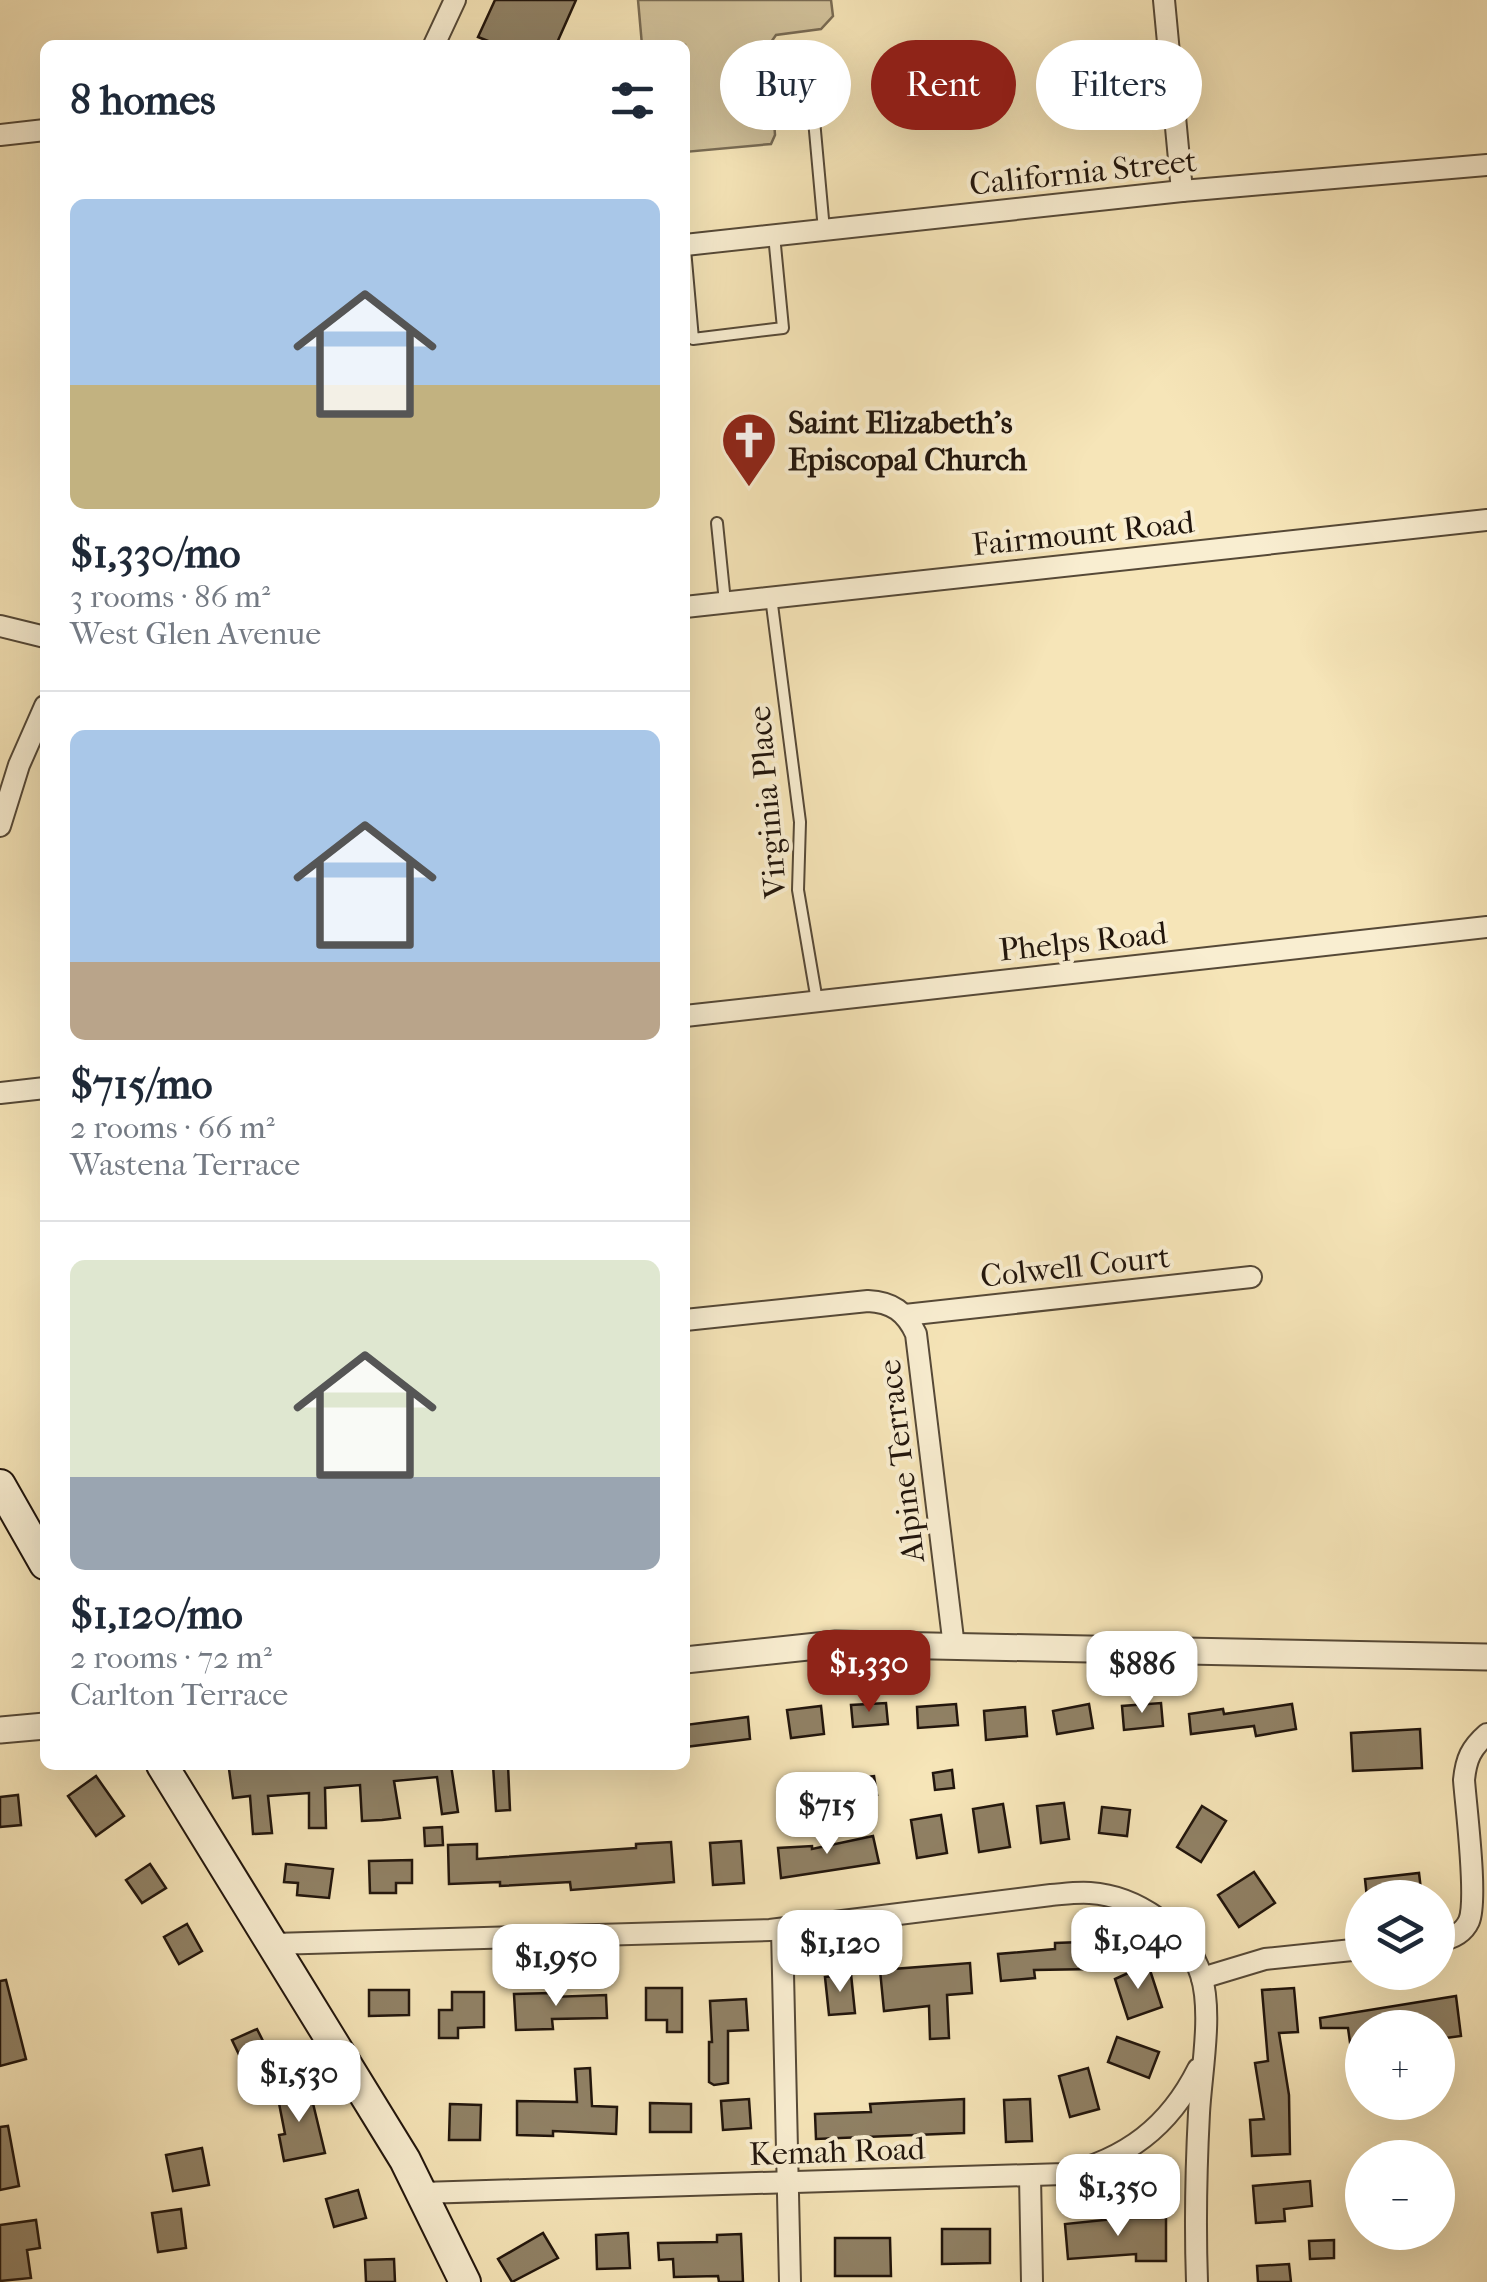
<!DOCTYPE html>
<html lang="en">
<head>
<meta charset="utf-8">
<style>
  :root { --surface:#fff; --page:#f6f6f7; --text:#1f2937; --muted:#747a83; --line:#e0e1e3; --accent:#8f2418 }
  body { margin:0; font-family:"IM FELL French Canon",serif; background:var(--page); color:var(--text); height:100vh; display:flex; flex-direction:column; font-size:38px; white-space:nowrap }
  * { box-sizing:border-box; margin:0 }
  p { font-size:32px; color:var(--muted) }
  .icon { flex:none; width:55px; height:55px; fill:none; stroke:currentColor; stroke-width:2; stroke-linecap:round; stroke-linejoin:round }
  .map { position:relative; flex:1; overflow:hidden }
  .drawer { position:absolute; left:40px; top:40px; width:650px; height:1730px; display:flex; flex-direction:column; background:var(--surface); border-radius:15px; box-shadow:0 10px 40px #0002 }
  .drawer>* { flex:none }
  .guide { position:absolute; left:720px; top:40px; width:615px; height:90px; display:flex; gap:20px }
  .controls { position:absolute; left:1345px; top:1880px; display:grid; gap:20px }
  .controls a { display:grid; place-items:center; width:110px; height:110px; border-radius:50%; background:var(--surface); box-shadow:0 10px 40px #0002; font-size:50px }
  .price { position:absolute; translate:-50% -85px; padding:0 22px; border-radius:20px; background:#fff; color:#222; font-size:32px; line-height:65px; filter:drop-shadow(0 2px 5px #0008) }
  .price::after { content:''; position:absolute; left:50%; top:60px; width:30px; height:22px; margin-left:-15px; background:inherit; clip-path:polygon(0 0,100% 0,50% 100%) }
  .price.on { background:var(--accent); color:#fff }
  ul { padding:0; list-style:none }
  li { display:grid; align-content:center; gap:20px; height:530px; padding:0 30px }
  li+li { border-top:2px solid var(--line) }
  li span { display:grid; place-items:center; height:310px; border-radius:15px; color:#555 }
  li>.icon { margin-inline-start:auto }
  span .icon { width:180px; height:180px; fill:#fffc; stroke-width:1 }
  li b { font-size:42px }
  h2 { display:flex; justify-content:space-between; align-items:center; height:120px; padding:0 30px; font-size:42px }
  .tag { padding:0 35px; border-radius:45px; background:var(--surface); box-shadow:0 10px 40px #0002; font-size:35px; line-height:90px }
  .tag.on { background:var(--accent); color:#fff }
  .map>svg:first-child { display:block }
</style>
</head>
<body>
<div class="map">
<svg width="1487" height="2282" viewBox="0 0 1487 2282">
  <rect width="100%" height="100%" fill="#f6e5b8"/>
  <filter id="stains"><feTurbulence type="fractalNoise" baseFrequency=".002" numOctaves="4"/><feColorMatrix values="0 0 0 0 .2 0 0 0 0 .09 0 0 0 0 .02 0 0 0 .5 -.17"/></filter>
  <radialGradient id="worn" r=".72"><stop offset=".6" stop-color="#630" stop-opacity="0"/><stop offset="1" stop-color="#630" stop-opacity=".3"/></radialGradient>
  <path fill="#d2c29b" stroke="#7a6c54" stroke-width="2.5" d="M638,0H831L833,16L821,29L776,35L769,45L775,135L771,144L685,152V45H642Z"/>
  <g fill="#908165" stroke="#21150c" stroke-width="2.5">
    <path d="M495,0H576L556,45H486L488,41L478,37Z"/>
    <path d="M886,1703L888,1724L853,1727L851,1705Z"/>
    <path d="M1161,1703L1163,1726L1124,1730L1122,1706Z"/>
    <path d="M956,1704L958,1725L918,1728L917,1707Z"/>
    <path d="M1089,1704L1093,1728L1057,1734L1053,1711Z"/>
    <path d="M1292,1704L1296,1729L1256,1736L1254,1726L1191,1734L1189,1714L1223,1709L1224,1714Z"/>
    <path d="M821,1706L824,1734L791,1738L787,1710Z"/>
    <path d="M1025,1707L1027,1736L986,1740L984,1711Z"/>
    <path d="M748,1717L750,1739L685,1747V1725Z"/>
    <path d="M1420,1729L1422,1768L1353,1771L1351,1733Z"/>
    <path d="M259,1765H451L458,1812L442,1814L437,1777L394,1781L400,1818L382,1820L362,1821L360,1785L325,1788L326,1828H309V1793L268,1796L272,1833L253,1834L250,1796L233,1798L229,1769Z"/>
    <path d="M493,1765H508L510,1810L496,1811Z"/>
    <path d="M952,1770L954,1788L935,1790L933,1773Z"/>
    <path d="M96,1776L124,1816L96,1836L68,1796Z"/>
    <path d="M874,1776L877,1795L858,1797L856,1778Z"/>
    <path d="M18,1795L21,1825L0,1827V1797Z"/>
    <path d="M1064,1803L1069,1839L1041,1843L1037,1806Z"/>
    <path d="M1003,1804L1010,1847L979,1852L973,1809Z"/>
    <path d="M1202,1806L1226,1821L1201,1862L1177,1847Z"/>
    <path d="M1102,1807L1130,1810L1127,1836L1099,1833Z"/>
    <path d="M941,1815L947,1853L917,1858L911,1820Z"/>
    <path d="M442,1827L443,1845L425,1846L424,1828Z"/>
    <path d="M873,1836L879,1863L781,1878L778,1848L812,1846V1849Z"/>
    <path d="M741,1841L744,1883L713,1885L710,1843Z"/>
    <path d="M671,1842L674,1882L571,1890L570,1882L500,1886V1882L449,1884L448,1845L477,1844V1859L636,1848V1844Z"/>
    <path d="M412,1860V1883H396V1893H370L369,1861Z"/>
    <path d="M150,1864L166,1888L142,1903L126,1880Z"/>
    <path d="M286,1864L333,1869L329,1898L297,1895L298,1883L284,1882Z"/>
    <path d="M1254,1872L1275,1903L1239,1927L1218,1895Z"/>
    <path d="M1419,1873L1422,1898H1367L1365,1879Z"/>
    <path d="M187,1924L202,1951L179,1964L164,1937Z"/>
    <path d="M1082,1942L1093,1943L1094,1969L1034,1970L1035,1978L1001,1981L998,1954L1055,1949V1943Z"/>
    <path d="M970,1963L972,1993L947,1995L949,2038L930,2039L929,2006L884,2011L880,1970Z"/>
    <path d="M1148,1964L1162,2007L1128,2019L1115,1979Z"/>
    <path d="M851,1974L855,2013L829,2015L825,1977Z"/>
    <path d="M6,1980L26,2059L0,2066V1981Z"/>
    <path d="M646,1988H682V2032H667V2020H646Z"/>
    <path d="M1294,1988L1298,2032L1279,2033L1289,2095L1290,2154L1252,2156L1250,2120L1264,2119L1255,2063L1268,2061L1262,1990Z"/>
    <path d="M369,1990H409V2015L369,2016Z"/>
    <path d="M452,1992H484V2027L458,2028V2038H439V2010H452Z"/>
    <path d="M551,1993V1997L606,1995L607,2018L552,2019L553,2029L516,2030L514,1994Z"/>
    <path d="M1456,1996L1461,2036L1438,2039V2028H1362V2063L1353,2064L1348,2028H1321L1320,2018Z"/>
    <path d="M746,1999L748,2030L728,2031V2083L714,2085L709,2082V2042H712L710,2001Z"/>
    <path d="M257,2029L270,2055L245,2067L232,2040Z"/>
    <path d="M1117,2037L1159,2052L1149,2078L1108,2062Z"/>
    <path d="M590,2068L592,2106L617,2107L616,2134L553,2131V2136L517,2135V2101L577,2102L575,2069Z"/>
    <path d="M1088,2068L1099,2109L1070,2117L1059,2076Z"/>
    <path d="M309,2087L325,2153L284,2161L279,2135L285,2134L277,2093Z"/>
    <path d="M749,2099L751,2128L723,2130L721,2101Z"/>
    <path d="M964,2099V2133L816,2139L815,2114L871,2112L870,2104Z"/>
    <path d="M1030,2099L1032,2141L1006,2142L1004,2100Z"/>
    <path d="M650,2103L691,2104V2132H650Z"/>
    <path d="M450,2104L481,2105L480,2140H449Z"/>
    <path d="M8,2126L19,2186L0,2190V2127Z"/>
    <path d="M202,2148L209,2185L173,2191L166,2155Z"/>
    <path d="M1310,2181L1312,2206L1284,2209L1285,2221L1256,2223L1253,2186Z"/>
    <path d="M358,2190L366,2218L334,2227L326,2199Z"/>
    <path d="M181,2209L186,2248L158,2252L152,2213Z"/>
    <path d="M1123,2218H1166V2261H1136V2254L1068,2259L1065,2224Z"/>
    <path d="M36,2220L40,2248L27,2250L31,2278L0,2281V2225Z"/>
    <path d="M942,2229H990V2263L942,2264Z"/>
    <path d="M543,2233L558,2258L512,2282L498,2259Z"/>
    <path d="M628,2233L630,2268L597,2269L596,2235Z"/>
    <path d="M741,2234L743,2282H719L718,2276L674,2277L673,2259L659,2260L658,2243L717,2242V2235Z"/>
    <path d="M835,2238H890L891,2276H835Z"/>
    <path d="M1334,2240V2258L1310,2259L1309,2241Z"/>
    <path d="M394,2259L395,2282H366L365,2260Z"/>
    <path d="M1289,2264L1291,2282H1258L1257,2266Z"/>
  </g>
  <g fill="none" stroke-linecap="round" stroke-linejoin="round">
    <g stroke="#564937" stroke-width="14">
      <g id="service">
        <path d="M809,65L824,230"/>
        <path d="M685,249L693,339L783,328L774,235"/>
        <path d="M717,523L725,602"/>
        <path d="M771,597L800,822L798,890L817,1001"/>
      </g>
    </g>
    <g stroke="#564937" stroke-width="24">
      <g id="minor">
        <path d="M1164,0L1182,191"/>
        <path d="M434,45L455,0"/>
        <path d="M0,135L45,130"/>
        <path d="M685,245L1182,191L1487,165"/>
        <path d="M685,607L1487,520"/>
        <path d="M0,626L45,637"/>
        <path d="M0,826L19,765L45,706"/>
        <path d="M685,1016L1487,927"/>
        <path d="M0,1093L45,1088"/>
        <path d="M905,1315L1251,1277"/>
        <path d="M685,1320L868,1301C892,1302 906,1312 916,1334L954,1647"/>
        <path d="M782,1929L790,2282"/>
        <path d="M1438,1941C1451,1939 1463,1934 1469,1921C1478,1899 1466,1808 1464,1780C1466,1759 1471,1748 1487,1734"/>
        <path d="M273,1944L770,1930L1051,1895C1064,1894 1077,1892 1090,1893C1136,1896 1187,1930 1201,1975C1213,2013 1201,2074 1199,2113C1196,2170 1195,2226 1197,2282"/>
        <path d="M1202,1978L1265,1959L1362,1949"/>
        <path d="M1030,2176L1032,2282"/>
        <path d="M421,2193L1064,2174C1126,2159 1169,2127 1198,2069"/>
      </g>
    </g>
    <g stroke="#564937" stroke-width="29">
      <g id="tertiary">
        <path d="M685,1660L836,1644L1487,1657"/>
        <path d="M0,1730L45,1726"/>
      </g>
    </g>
    <g stroke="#21150c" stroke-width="34">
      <g id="secondary">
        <path d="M0,1485L45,1564"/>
        <path d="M162,1765L405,2160L465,2282"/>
      </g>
    </g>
    <use href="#service" stroke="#f9eed1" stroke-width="10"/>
    <use href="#minor" stroke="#f9eed1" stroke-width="20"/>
    <use href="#tertiary" stroke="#f9eed1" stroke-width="25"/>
    <use href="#secondary" stroke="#f9eed1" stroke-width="30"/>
  </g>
  <defs>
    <g id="church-pin" transform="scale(2.875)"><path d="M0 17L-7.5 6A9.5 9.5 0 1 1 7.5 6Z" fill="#8f2418" stroke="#f9eed1"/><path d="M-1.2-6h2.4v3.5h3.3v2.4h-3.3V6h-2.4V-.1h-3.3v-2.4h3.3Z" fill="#fff"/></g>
  </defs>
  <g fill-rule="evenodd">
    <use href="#church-pin" x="749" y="440"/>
  </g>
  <g text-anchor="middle" stroke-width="8" stroke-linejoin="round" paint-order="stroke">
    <g font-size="32" fill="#21150c" stroke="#f9eed1">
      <text transform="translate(1083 172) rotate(-6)" y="11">California Street</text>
      <text transform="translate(1083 533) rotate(-6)" y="11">Fairmount Road</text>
      <text transform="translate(767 802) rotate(-95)" y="11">Virginia Place</text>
      <text transform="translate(1083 941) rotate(-6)" y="11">Phelps Road</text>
      <text transform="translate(1075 1266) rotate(-6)" y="11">Colwell Court</text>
      <text transform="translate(901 1461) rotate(-97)" y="11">Alpine Terrace</text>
      <text transform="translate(837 2151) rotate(-2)" y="11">Kemah Road</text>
    </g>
    <g font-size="32" font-weight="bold" fill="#21150c" stroke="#f9eed1" text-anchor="start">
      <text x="788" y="433">Saint Elizabeth's<tspan x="788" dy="37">Episcopal Church</tspan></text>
    </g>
  </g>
  <rect width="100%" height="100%" filter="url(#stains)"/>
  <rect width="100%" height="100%" fill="url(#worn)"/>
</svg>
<div class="controls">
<a><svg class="icon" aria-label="layers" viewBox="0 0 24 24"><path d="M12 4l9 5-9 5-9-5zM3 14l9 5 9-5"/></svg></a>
<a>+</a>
<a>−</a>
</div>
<b class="price on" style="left:869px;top:1715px">$1,330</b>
<b class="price" style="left:1142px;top:1716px">$886</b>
<b class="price" style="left:827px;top:1857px">$715</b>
<b class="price" style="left:1138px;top:1992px">$1,040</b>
<b class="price" style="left:840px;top:1995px">$1,120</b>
<b class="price" style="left:556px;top:2009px">$1,950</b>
<b class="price" style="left:299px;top:2125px">$1,530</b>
<b class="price" style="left:1118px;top:2239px">$1,350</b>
<div class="guide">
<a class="tag">Buy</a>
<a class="tag on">Rent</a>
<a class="tag">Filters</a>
</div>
<section class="drawer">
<h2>8 homes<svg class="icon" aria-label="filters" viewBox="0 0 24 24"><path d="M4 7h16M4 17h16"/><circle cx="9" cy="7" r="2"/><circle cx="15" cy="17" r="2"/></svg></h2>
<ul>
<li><span style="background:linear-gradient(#a9c7e8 60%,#c2b280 0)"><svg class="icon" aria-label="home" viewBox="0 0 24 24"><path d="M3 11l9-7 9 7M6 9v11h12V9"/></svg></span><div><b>$1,330/mo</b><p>3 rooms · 86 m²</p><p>West Glen Avenue</p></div></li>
<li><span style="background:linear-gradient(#a9c7e8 75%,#b9a48a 0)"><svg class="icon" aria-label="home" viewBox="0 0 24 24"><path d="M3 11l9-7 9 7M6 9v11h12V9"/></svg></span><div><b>$715/mo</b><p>2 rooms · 66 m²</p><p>Wastena Terrace</p></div></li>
<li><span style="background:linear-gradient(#dfe7d0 70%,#9aa5b1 0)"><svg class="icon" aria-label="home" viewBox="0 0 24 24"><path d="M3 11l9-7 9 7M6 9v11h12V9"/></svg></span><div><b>$1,120/mo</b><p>2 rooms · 72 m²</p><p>Carlton Terrace</p></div></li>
</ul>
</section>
</div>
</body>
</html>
